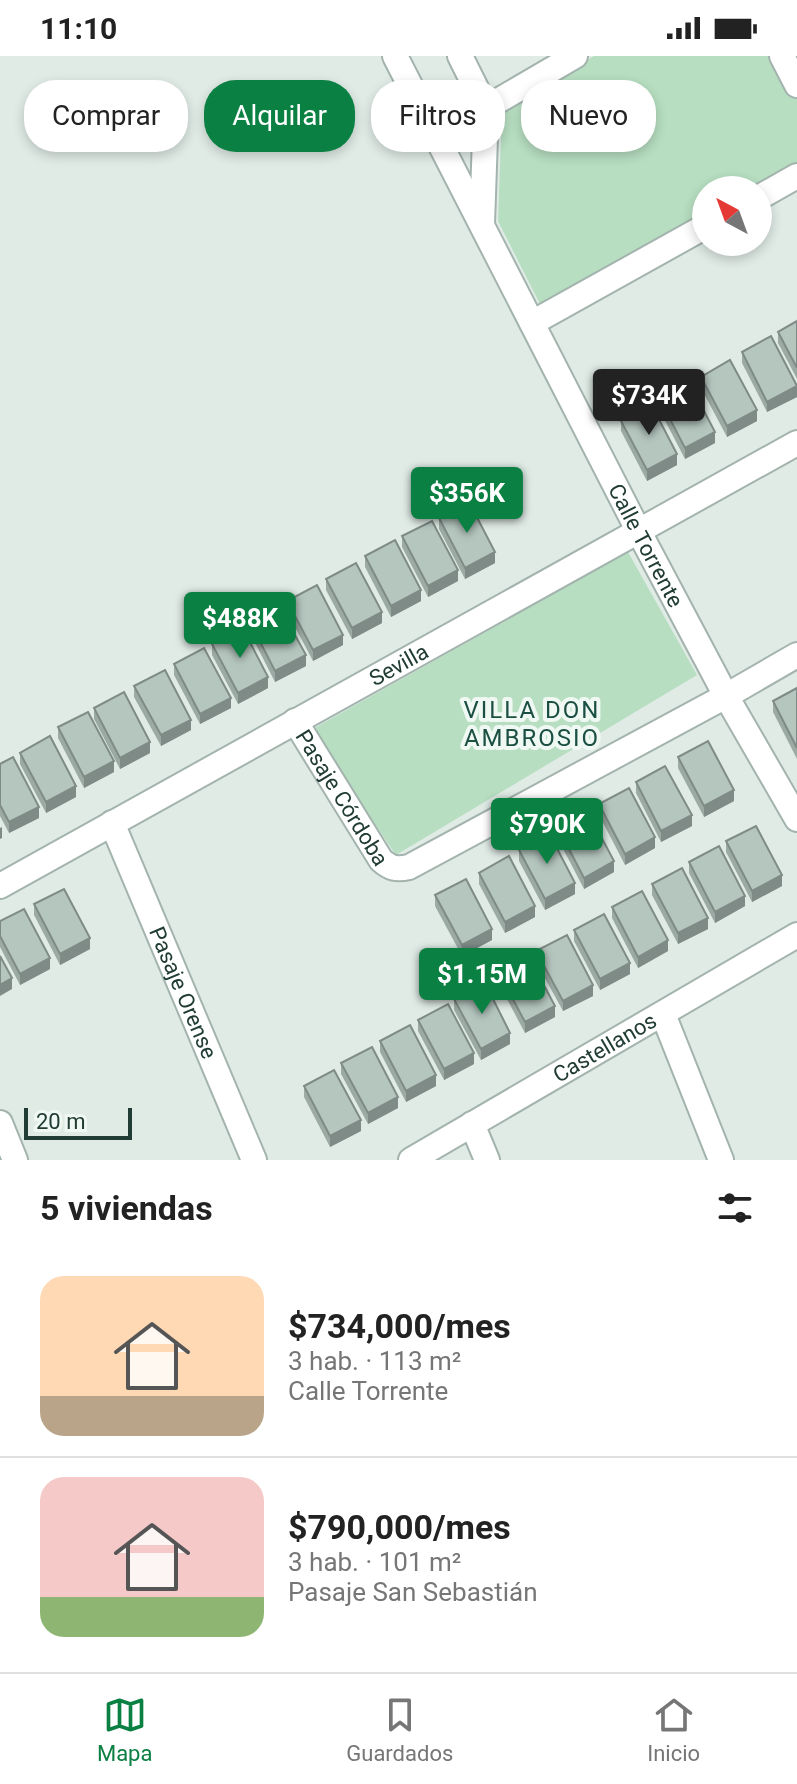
<!DOCTYPE html>
<html lang="es">
<head>
<meta charset="utf-8">
<style>
  :root { --surface:#fff; --page:#f6f6f6; --text:#222; --muted:#767676; --line:#e0e0e0; --accent:#0b8043 }
  body { margin:0; font-family:Roboto,sans-serif; background:var(--page); color:var(--text); height:100vh; display:flex; flex-direction:column; font-size:30px; white-space:nowrap }
  * { box-sizing:border-box; margin:0 }
  p { font-size:26px; color:var(--muted) }
  .icon { flex:none; width:44px; height:44px; fill:none; stroke:currentColor; stroke-width:2; stroke-linecap:round; stroke-linejoin:round }
  .map { position:relative; height:1104px; overflow:hidden }
  .side { display:flex; flex-direction:column; background:var(--surface); flex:1 }
  .side>* { flex:none }
  .banner { position:absolute; left:24px; top:24px; width:750px; height:72px; display:flex; gap:16px }
  .needle { width:52px; rotate:319deg }
  .tools { position:absolute; left:692px; top:120px; display:grid; gap:16px }
  .tools a { display:grid; place-items:center; width:80px; height:80px; border-radius:50%; background:var(--surface); box-shadow:0 4px 12px #0003; font-size:40px }
  .scale { position:absolute; left:24px; bottom:20px; width:108px; box-sizing:border-box; padding-left:8px; border:4px solid #203c34; border-top:0; font-size:22px; line-height:28px; white-space:nowrap; color:#203c34; -webkit-text-stroke:6px #f0f8f4; paint-order:stroke }
  .price { position:absolute; translate:-50% -68px; padding:0 18px; border-radius:8px; background:var(--accent); color:#fff; font-size:26px; line-height:52px; filter:drop-shadow(0 2px 4px #0008) }
  .price::after { content:''; position:absolute; left:50%; top:48px; width:24px; height:18px; margin-left:-12px; background:inherit; clip-path:polygon(0 0,100% 0,50% 100%) }
  .price.active { background:#222; color:#fff }
  ul { padding:0; list-style:none }
  li { display:flex; align-items:center; gap:24px; height:200px; padding:0 40px }
  li+li { border-top:2px solid var(--line) }
  li span { display:grid; place-items:center; flex:none; width:224px; height:160px; border-radius:24px; color:#555 }
  li>.icon { margin-inline-start:auto }
  span .icon { width:96px; height:96px; fill:#fffc; stroke-width:1 }
  li b { font-size:34px }
  h2 { display:flex; justify-content:space-between; align-items:center; height:96px; padding:0 40px; font-size:34px }
  .pill { padding:0 28px; border-radius:32px; background:var(--surface); box-shadow:0 4px 12px #0003; font-size:28px; line-height:72px }
  .pill.active { background:var(--accent); color:#fff }
  .status { display:flex; justify-content:space-between; align-items:center; height:56px; padding:0 40px; background:var(--surface); direction:ltr }
  .status svg { height:22px; fill:currentColor }
  .tabs { display:flex; justify-content:space-around; align-items:center; height:112px; border-top:2px solid var(--line); background:var(--surface); font-size:22px; color:var(--muted) }
  .tabs a { display:grid; justify-items:center; gap:4px }
  .tabs .active { color:var(--accent) }
  .map>svg:first-child { display:block }
</style>
</head>
<body>
<div class="status"><b>11:10</b><svg viewBox="0 0 49 12"><path d="M0 12V9h3v3zM5 12V6h3v6zM10 12V3h3v9zM15 12V0h3v12zM26 1h20v11H26zM47 4h2v5h-2z"/></svg></div>
<div class="map">
<svg width="797" height="1104" viewBox="0 0 797 1104">
  <rect width="100%" height="100%" fill="#e0ebe6"/>
  <g fill="#b7dec1">
    <path d="M594,0H775L797,42V112L758,134H706V163L543,254L498,165L502,54Z"/>
    <path d="M628,496L697,619L396,799L311,674Z"/>
  </g>
  <g fill="none" stroke-linecap="round" stroke-linejoin="round">
    <g stroke="#a3b3ad" stroke-width="28">
      <g id="street">
        <path id="s1" d="M395,0L639,476L726,640L797,763"/>
        <path d="M460,0L486,52L482,168"/>
        <path d="M782,0L797,29"/>
        <path d="M436,81L575,0"/>
        <path d="M758,142L797,120"/>
        <path d="M532,267L706,170"/>
        <path id="s2" d="M295,665L381,804C390,812 396,814 409,811L726,640L797,599"/>
        <path id="s3" d="M112,767L254,1104"/>
        <path id="s4" d="M0,830L797,387"/>
        <path d="M663,958L721,1104"/>
        <path d="M0,1067L15,1104"/>
        <path d="M472,1068L487,1104"/>
        <path id="s5" d="M411,1104L797,879"/>
      </g>
    </g>
    <use href="#street" stroke="#fff" stroke-width="24"/>
  </g>
  <g fill="#9caaa4">
    <path d="M797,265V323L778,287V276Z"/>
    <path d="M742,296L797,328V341L767,356L742,307Z"/>
    <path d="M701,321L757,365L727,381L701,332Z"/>
    <path d="M659,342L715,387L685,403L659,353Z"/>
    <path d="M621,365L677,409L647,425L621,375Z"/>
    <path d="M439,462L495,507L465,523L439,473Z"/>
    <path d="M402,480L458,525L428,541L402,491Z"/>
    <path d="M365,500L421,545L391,561L365,511Z"/>
    <path d="M326,523L382,567L352,583L326,534Z"/>
    <path d="M287,545L343,589L313,605L287,556Z"/>
    <path d="M250,566L306,610L275,626L250,577Z"/>
    <path d="M212,588L268,632L238,648L212,599Z"/>
    <path d="M174,608L231,652L200,668L174,619Z"/>
    <path d="M134,630L191,674L161,690L134,641Z"/>
    <path d="M797,632V703L773,656V645Z"/>
    <path d="M94,652L150,697L120,713L94,663Z"/>
    <path d="M58,671L114,716L84,732L58,682Z"/>
    <path d="M20,697L76,741L46,757L20,708Z"/>
    <path d="M678,701L734,745L704,761L678,712Z"/>
    <path d="M0,708L39,762L9,777L0,760Z"/>
    <path d="M636,726L692,770L661,786L636,737Z"/>
    <path d="M599,748L655,792L625,809L599,759Z"/>
    <path d="M558,772L614,816L584,833L558,783Z"/>
    <path d="M726,785L782,830L752,846L726,796Z"/>
    <path d="M519,794L575,838L545,854L519,805Z"/>
    <path d="M689,806L745,850L715,867L689,817Z"/>
    <path d="M479,817L535,861L505,877L479,828Z"/>
    <path d="M652,828L708,873L678,888L652,839Z"/>
    <path d="M435,839L492,884L462,900L435,850Z"/>
    <path d="M34,848L90,893L60,909L34,859Z"/>
    <path d="M612,851L668,895L638,912L612,862Z"/>
    <path d="M0,865L50,913L20,929L0,891Z"/>
    <path d="M574,874L630,918L600,934L574,885Z"/>
    <path d="M536,895L593,940L563,955L536,906Z"/>
    <path d="M499,917L555,961L525,977L499,928Z"/>
    <path d="M454,943L510,988L481,1004L454,954Z"/>
    <path d="M418,964L474,1008L444,1024L418,975Z"/>
    <path d="M380,985L436,1030L406,1046L380,996Z"/>
    <path d="M341,1007L398,1052L368,1068L341,1018Z"/>
    <path d="M304,1030L361,1075L330,1091L304,1041Z"/>
  </g>
  <g fill="#7f8b86">
    <path d="M797,330V341L767,356V346Z"/>
    <path d="M757,354V365L727,381V370Z"/>
    <path d="M715,376V387L685,403V392Z"/>
    <path d="M677,398V409L647,425V414Z"/>
    <path d="M495,496V507L465,523V512Z"/>
    <path d="M458,514V525L428,541V530Z"/>
    <path d="M421,534V545L391,561V550Z"/>
    <path d="M382,556V567L352,583V572Z"/>
    <path d="M343,579V589L313,605V594Z"/>
    <path d="M306,599V610L275,626V615Z"/>
    <path d="M268,621V632L238,648V637Z"/>
    <path d="M231,642V652L200,668V658Z"/>
    <path d="M191,664V674L161,690V679Z"/>
    <path d="M150,686V697L120,713V702Z"/>
    <path d="M114,705V716L84,732V721Z"/>
    <path d="M76,730V741L46,757V746Z"/>
    <path d="M734,734V745L704,761V750Z"/>
    <path d="M39,751V762L9,777V766Z"/>
    <path d="M692,759V770L661,786V775Z"/>
    <path d="M2,771V782L0,783V772Z"/>
    <path d="M655,781V792L625,809V798Z"/>
    <path d="M614,805V816L584,833V822Z"/>
    <path d="M782,819V830L752,846V835Z"/>
    <path d="M575,827V838L545,854V843Z"/>
    <path d="M745,840V850L715,867V856Z"/>
    <path d="M535,850V861L505,877V866Z"/>
    <path d="M708,862V873L678,888V877Z"/>
    <path d="M492,873V884L462,900V889Z"/>
    <path d="M90,882V893L60,909V898Z"/>
    <path d="M668,884V895L638,912V901Z"/>
    <path d="M50,902V913L20,929V918Z"/>
    <path d="M630,907V918L600,934V923Z"/>
    <path d="M12,922V933L0,940V929Z"/>
    <path d="M593,929V940L563,955V945Z"/>
    <path d="M555,950V961L525,977V966Z"/>
    <path d="M510,977V988L481,1004V993Z"/>
    <path d="M474,997V1008L444,1024V1013Z"/>
    <path d="M436,1019V1030L406,1046V1035Z"/>
    <path d="M398,1041V1052L368,1068V1057Z"/>
    <path d="M361,1064V1075L330,1091V1080Z"/>
  </g>
  <g fill="#b5c6bf" stroke="#7f8b86" stroke-width="2">
    <path d="M797,265V312L778,276Z"/>
    <path d="M771,280L797,330L767,346L742,296Z"/>
    <path d="M730,304L757,354L727,370L701,321Z"/>
    <path d="M689,326L715,376L685,392L659,342Z"/>
    <path d="M651,348L677,398L647,414L621,365Z"/>
    <path d="M469,446L495,496L465,512L439,462Z"/>
    <path d="M432,465L458,514L428,530L402,480Z"/>
    <path d="M395,484L421,534L391,550L365,500Z"/>
    <path d="M356,507L382,556L352,572L326,523Z"/>
    <path d="M317,529L343,579L313,594L287,545Z"/>
    <path d="M279,550L306,599L275,615L250,566Z"/>
    <path d="M242,571L268,621L238,637L212,588Z"/>
    <path d="M204,592L231,642L200,658L174,608Z"/>
    <path d="M165,614L191,664L161,679L134,630Z"/>
    <path d="M797,632V692L773,645Z"/>
    <path d="M124,636L150,686L120,702L94,652Z"/>
    <path d="M88,656L114,705L84,721L58,671Z"/>
    <path d="M50,680L76,730L46,746L20,697Z"/>
    <path d="M708,685L734,734L704,750L678,701Z"/>
    <path d="M13,701L39,751L9,766L0,749V708Z"/>
    <path d="M665,710L692,759L661,775L636,726Z"/>
    <path d="M629,732L655,781L625,798L599,748Z"/>
    <path d="M588,756L614,805L584,822L558,772Z"/>
    <path d="M756,770L782,819L752,835L726,785Z"/>
    <path d="M549,777L575,827L545,843L519,794Z"/>
    <path d="M719,790L745,840L715,856L689,806Z"/>
    <path d="M509,800L535,850L505,866L479,817Z"/>
    <path d="M682,812L708,862L678,877L652,828Z"/>
    <path d="M466,823L492,873L462,889L435,839Z"/>
    <path d="M64,833L90,882L60,898L34,848Z"/>
    <path d="M642,835L668,884L638,901L612,851Z"/>
    <path d="M24,853L50,902L20,918L0,880V865Z"/>
    <path d="M604,858L630,907L600,923L574,874Z"/>
    <path d="M567,879L593,929L563,945L536,895Z"/>
    <path d="M0,900L12,922L0,929Z"/>
    <path d="M529,901L555,950L525,966L499,917Z"/>
    <path d="M485,927L510,977L481,993L454,943Z"/>
    <path d="M448,948L474,997L444,1013L418,964Z"/>
    <path d="M410,969L436,1019L406,1035L380,985Z"/>
    <path d="M372,991L398,1041L368,1057L341,1007Z"/>
    <path d="M334,1014L361,1064L330,1080L304,1030Z"/>
  </g>
  <g text-anchor="middle" stroke-width="8" stroke-linejoin="round" paint-order="stroke">
    <g font-size="22" fill="#203c34" stroke="#f0f8f4">
      <text dy="8" stroke="none"><textPath href="#s1" startOffset="550">Calle Torrente</textPath></text>
      <text dy="8" stroke="none"><textPath href="#s4" startOffset="456">Sevilla</textPath></text>
      <text dy="8" stroke="none"><textPath href="#s2" startOffset="90">Pasaje Córdoba</textPath></text>
      <text dy="8" stroke="none"><textPath href="#s3" startOffset="184">Pasaje Orense</textPath></text>
      <text dy="8" stroke="none"><textPath href="#s5" startOffset="224">Castellanos</textPath></text>
    </g>
    <g font-size="24" letter-spacing="2" fill="#1b4f42" stroke="#f0f8f4">
      <text x="532" y="662">VILLA DON<tspan x="532" dy="28">AMBROSIO</tspan></text>
    </g>
  </g>
</svg>
<div class="tools">
<a><svg class="needle" viewBox="-14 -14 28 28"><path d="M0-13l5 13h-10z" fill="#e53935"/><path d="M0 13l5-13h-10z" fill="#767676"/></svg></a>
</div>
<div class="scale">20 m</div>
<b class="price active" style="left:649px;top:381px">$734K</b>
<b class="price" style="left:467px;top:479px">$356K</b>
<b class="price" style="left:240px;top:604px">$488K</b>
<b class="price" style="left:547px;top:810px">$790K</b>
<b class="price" style="left:482px;top:960px">$1.15M</b>
<div class="banner">
<a class="pill">Comprar</a>
<a class="pill active">Alquilar</a>
<a class="pill">Filtros</a>
<a class="pill">Nuevo</a>
</div>
</div>
<section class="side">
<h2>5 viviendas<svg class="icon" aria-label="filters" viewBox="0 0 24 24"><path d="M4 7h16M4 17h16"/><circle cx="9" cy="7" r="2"/><circle cx="15" cy="17" r="2"/></svg></h2>
<ul>
<li><span style="background:linear-gradient(#ffd9b3 75%,#b9a48a 0)"><svg class="icon" aria-label="home" viewBox="0 0 24 24"><path d="M3 11l9-7 9 7M6 9v11h12V9"/></svg></span><div><b>$734,000/mes</b><p>3 hab. · 113 m²</p><p>Calle Torrente</p></div></li>
<li><span style="background:linear-gradient(#f6c9c9 75%,#8fb573 0)"><svg class="icon" aria-label="home" viewBox="0 0 24 24"><path d="M3 11l9-7 9 7M6 9v11h12V9"/></svg></span><div><b>$790,000/mes</b><p>3 hab. · 101 m²</p><p>Pasaje San Sebastián</p></div></li>
</ul>
</section>
<nav class="tabs">
<a class="active"><svg class="icon" aria-label="map" viewBox="0 0 24 24"><path d="M3 6l6-2 6 2 6-2v14l-6 2-6-2-6 2zM9 4v14M15 6v14"/></svg>Mapa</a>
<a><svg class="icon" aria-label="saved" viewBox="0 0 24 24"><path d="M7 4h10v16l-5-4-5 4z"/></svg>Guardados</a>
<a><svg class="icon" aria-label="home" viewBox="0 0 24 24"><path d="M3 11l9-7 9 7M6 9v11h12V9"/></svg>Inicio</a>
</nav>
</body>
</html>
